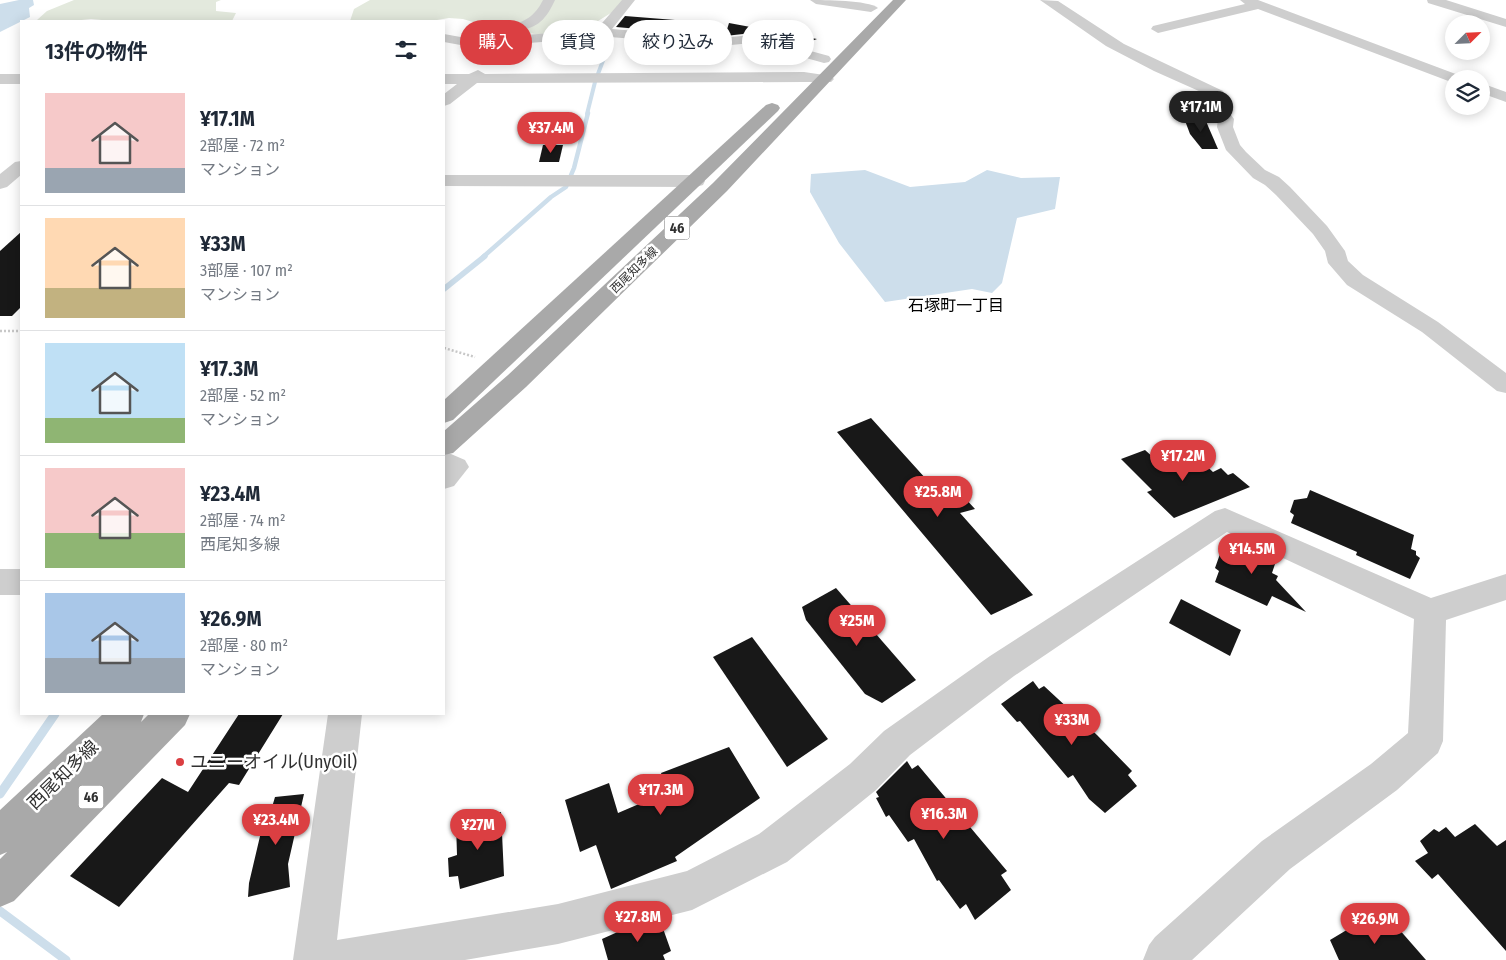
<!DOCTYPE html>
<html lang="ja">
<head>
<meta charset="utf-8">
<style>
  :root { --surface:#fff; --page:#f6f6f7; --text:#1f2937; --muted:#747a83; --line:#e0e1e3; --accent:#db3f42 }
  body { margin:0; font-family:"Fira Sans Condensed","Noto Sans JP",sans-serif; background:var(--page); color:var(--text); height:100vh; display:flex; flex-direction:column; font-size:19px; white-space:nowrap }
  * { box-sizing:border-box; margin:0 }
  p { font-size:16px; color:var(--muted) }
  .icon { flex:none; width:28px; height:28px; fill:none; stroke:currentColor; stroke-width:2; stroke-linecap:round; stroke-linejoin:round }
  .map { position:relative; flex:1; overflow:hidden }
  .panel { position:absolute; left:20px; top:20px; width:425px; height:695px; display:flex; flex-direction:column; background:var(--surface); border-radius:0px; box-shadow:0 2px 12px #0003 }
  .panel>* { flex:none }
  .guide { position:absolute; left:460px; top:20px; width:475px; height:45px; display:flex; gap:10px }
  .needle { width:32px; rotate:66deg }
  .tools { position:absolute; left:1445px; top:15px; display:grid; gap:10px }
  .tools a { display:grid; place-items:center; width:45px; height:45px; border-radius:50%; background:var(--surface); box-shadow:0 2px 12px #0003; font-size:25px }
  .price { position:absolute; translate:-50% -42px; padding:0 11px; border-radius:18px; background:var(--accent); color:#fff; font-size:16px; line-height:32px; filter:drop-shadow(0 1px 2px #0008) }
  .price::after { content:''; position:absolute; left:50%; top:30px; width:15px; height:11px; margin-left:-8px; background:inherit; clip-path:polygon(0 0,100% 0,50% 100%) }
  .price.active { background:#222; color:#fff }
  ul { padding:0; list-style:none }
  li { display:flex; align-items:center; gap:15px; height:125px; padding:0 25px }
  li+li { border-top:1px solid var(--line) }
  li span { display:grid; place-items:center; flex:none; width:140px; height:100px; border-radius:0px; color:#555 }
  li>.icon { margin-inline-start:auto }
  span .icon { width:60px; height:60px; fill:#fffc; stroke-width:1 }
  li b { font-size:21px }
  h2 { display:flex; justify-content:space-between; align-items:center; height:60px; padding:0 25px; font-size:21px }
  .pill { padding:0 18px; border-radius:22px; background:var(--surface); box-shadow:0 2px 12px #0003; font-size:18px; line-height:45px }
  .pill.active { background:var(--accent); color:#fff }
  .map>svg:first-child { display:block }
</style>
</head>
<body>
<div class="map">
<svg width="1506" height="960" viewBox="0 0 1506 960">
  <rect width="100%" height="100%" fill="#fff"/>
  <g fill="#e3e9dd">
    <path d="M74,0H221L216,2V11L236,13L232,21H113L91,19L72,21L37,20L47,11Z"/>
    <path d="M370,0H632L598,21L578,31L547,36L486,26L463,19L449,18L431,21H350L354,9Z"/>
  </g>
  <g fill="#cddeeb">
    <path d="M19,0H33L34,5L29,8L30,17L0,32V4Z"/>
    <path d="M865,170L910,187L965,182L987,170L1021,178L1060,177L1055,209L1017,218L1002,283L992,293L972,289L885,302L839,243L810,192L811,174Z"/>
  </g>
  <g fill="none" stroke-linecap="round" stroke-linejoin="round">
    <path stroke="#cddeeb" stroke-width="4" d="M587,114L595,82L611,39"/>
    <path stroke="#cddeeb" stroke-width="4.5" d="M483,257L551,197L566,187L574,168L588,113"/>
    <path stroke="#cddeeb" stroke-width="5.5" d="M444,289L485,256"/>
    <g stroke="#cddeeb" stroke-width="9">
      <path d="M0,794L55,714"/>
      <path d="M0,911L66,960"/>
    </g>
  </g>
  <g fill="#181818">
    <path d="M625,16L675,20L672,24L700,25L696,34L616,27Z"/>
    <path d="M729,23L778,32L817,39L798,46L752,33L725,36Z"/>
    <path d="M1184,118L1205,119L1218,149H1202L1190,134Z"/>
    <path d="M543,145H563L559,162H539Z"/>
    <path d="M21,232V307L12,316H0V251Z"/>
    <path d="M871,418L936,490L952,484L975,509L960,513L1033,595L991,615L837,432Z"/>
    <path d="M1145,450L1155,459L1175,451L1181,456L1184,455L1188,459L1192,458L1197,462L1201,461L1213,472L1221,468L1228,475L1233,473L1250,487L1174,518L1147,492L1152,490L1121,459Z"/>
    <path d="M1310,490L1414,535L1411,549L1416,551V555L1420,558L1410,579L1356,555L1357,552L1291,523L1294,515L1290,512L1294,500L1307,498Z"/>
    <path d="M1240,541L1277,558L1272,573L1278,576L1276,580L1306,612L1272,596L1267,606L1215,582L1219,571L1215,568L1220,554L1235,552Z"/>
    <path d="M836,588L916,680L882,703L865,694L806,620L802,607Z"/>
    <path d="M1181,599L1241,630L1230,656L1169,623Z"/>
    <path d="M752,637L828,739L787,767L713,657Z"/>
    <path d="M1033,681L1039,689L1044,686L1097,735L1132,771L1128,775L1137,786L1105,813L1089,799L1073,775L1068,778L1020,721L1017,722L1001,704Z"/>
    <path d="M239,714H283L239,785L229,783L119,907L70,876L162,778L188,792Z"/>
    <path d="M729,747L760,798L675,857L677,861L611,889L596,845L580,852L565,800L609,783L618,813L667,792L661,773Z"/>
    <path d="M907,761L912,769L918,765L1007,871L1001,875L1011,890L975,920L966,904L960,909L939,880L937,881L914,839L908,842L889,815L886,817L876,798L879,797L876,792Z"/>
    <path d="M304,794L288,864L290,887L248,897L249,883L265,815L270,814L275,797Z"/>
    <path d="M501,812L504,876L460,889L458,876L449,877L448,858L457,855L456,823L477,815L480,819Z"/>
    <path d="M1475,824L1497,846L1506,840V951L1438,874L1432,879L1415,861L1428,853L1420,841L1434,829L1439,832L1446,827L1455,837Z"/>
    <path d="M660,920L671,951L663,955L665,960H608L602,939L622,930Z"/>
    <path d="M1391,920L1426,960H1339L1330,940L1350,928L1355,933L1362,926L1369,934Z"/>
  </g>
  <g fill="none" stroke-linecap="round" stroke-linejoin="round">
    <g stroke="#c8c8c8" stroke-width="2.5" stroke-dasharray="2 2" stroke-linecap="butt">
      <path d="M0,331H21"/>
      <path d="M444,348L475,357"/>
    </g>
    <g fill="#cecece" fill-rule="evenodd">
      <path d="M543,0H555C544,24 536,27 511,34L509,36L596,30L622,0H635L612,29L720,38L752,35L829,56L831,59L829,62L824,63L752,43L720,46L610,37L500,45L466,46L444,42V34L466,38L497,37L496,35L500,28C521,23 533,20 543,0Z"/>
      <path d="M810,0C824,0 868,0 878,8L871,12L816,4Z"/>
      <path d="M1040,0L1058,1L1124,44L1223,91L1229,112L1234,119L1233,127L1240,145L1246,152L1265,170L1279,177L1290,187L1327,226L1345,251L1348,261L1363,275L1438,322L1506,373V393L1497,391L1422,332L1347,285L1328,263L1325,251L1313,234L1276,195L1265,185L1253,178L1226,150L1217,127L1218,119L1213,112L1210,96L1154,71L1106,46Z"/>
      <path d="M1240,0H1258L1461,76L1463,79H1454V83L1451,82L1258,9L1158,33L1151,29L1153,26L1245,4Z"/>
      <path d="M1427,0H1446L1506,19V27L1428,3Z"/>
      <path d="M478,70L485,74L804,72L831,76L834,79L831,82H804L477,83L450,104L444,106V94L457,84H444V74H469Z"/>
      <rect x="0" y="74" width="21" height="10"/>
      <path d="M1481,83L1506,92V102L1481,93Z"/>
      <path d="M21,161V175L7,187L0,189V174L15,162Z"/>
      <path d="M696,175L703,177L705,181L703,185L696,187L444,186V175Z"/>
      <path d="M444,451L465,460L469,467L454,486L444,489Z"/>
      <path d="M1225,508L1431,598L1506,574V600L1446,620L1443,741L1438,753L1397,790L1290,869L1192,960H1143L1149,945L1155,937L1262,841L1371,764L1408,733L1414,619L1227,532L1014,676L910,755L876,790L787,862L692,910L558,944L465,960H293L328,714H362L337,940L558,904L687,871L759,834L850,764L884,731L990,656L1215,511Z"/>
      <rect x="0" y="569" width="21" height="26"/>
    </g>
    <g fill="#a9a9a9" fill-rule="evenodd">
      <path d="M893,0H906L727,191L526,387L453,453L444,455V431L508,375L713,183Z"/>
      <path d="M772,103L778,105L780,108L778,111L453,420L444,423V400L766,105Z"/>
      <path d="M103,714H144L141,722L149,714H190L185,725L14,901L0,907V859L7,852L0,855V810Z"/>
    </g>
  </g>
  <circle fill="#db3f42" stroke="#fff" stroke-width="2" cx="180" cy="762" r="5"/>
  <g text-anchor="middle" stroke-width="5" stroke-linejoin="round" paint-order="stroke">
    <g font-size="12" fill="#313131" stroke="#fff">
      <text transform="translate(634 270) rotate(-44)" y="4">西尾知多線</text>
    </g>
    <g fill="#fff" stroke="#6f6f6f" stroke-width="1">
      <rect x="664.5" y="216.5" width="25" height="23" rx="4"/>
      <rect x="78.5" y="785.5" width="25" height="23" rx="4"/>
    </g>
    <g font-size="14" font-weight="bold" fill="#313131">
      <text x="677" y="233">46</text>
      <text x="91" y="802">46</text>
    </g>
    <g font-size="16" fill="#000" stroke="#fff">
      <text x="956" y="311">石塚町一丁目</text>
    </g>
    <g font-size="18" fill="#313131" stroke="#fff" text-anchor="start">
      <text x="190" y="768">ユニーオイル(UnyOil)</text>
    </g>
    <g font-size="18" fill="#313131" stroke="#fff">
      <text transform="translate(63 775) rotate(-44)" y="6">西尾知多線</text>
    </g>
  </g>
</svg>
<div class="tools">
<a><svg class="needle" viewBox="-14 -14 28 28"><path d="M0-13l5 13h-10z" fill="#e53935"/><path d="M0 13l5-13h-10z" fill="#747a83"/></svg></a>
<a><svg class="icon" aria-label="layers" viewBox="0 0 24 24"><path d="M12 4l9 5-9 5-9-5zM3 14l9 5 9-5"/></svg></a>
</div>
<b class="price active" style="left:1201px;top:133px">¥17.1M</b>
<b class="price" style="left:551px;top:154px">¥37.4M</b>
<b class="price" style="left:1183px;top:482px">¥17.2M</b>
<b class="price" style="left:938px;top:518px">¥25.8M</b>
<b class="price" style="left:1252px;top:575px">¥14.5M</b>
<b class="price" style="left:857px;top:647px">¥25M</b>
<b class="price" style="left:1072px;top:746px">¥33M</b>
<b class="price" style="left:661px;top:816px">¥17.3M</b>
<b class="price" style="left:944px;top:840px">¥16.3M</b>
<b class="price" style="left:276px;top:846px">¥23.4M</b>
<b class="price" style="left:478px;top:851px">¥27M</b>
<b class="price" style="left:638px;top:943px">¥27.8M</b>
<b class="price" style="left:1375px;top:945px">¥26.9M</b>
<div class="guide">
<a class="pill active">購入</a>
<a class="pill">賃貸</a>
<a class="pill">絞り込み</a>
<a class="pill">新着</a>
</div>
<section class="panel">
<h2>13件の物件<svg class="icon" aria-label="filters" viewBox="0 0 24 24"><path d="M4 7h16M4 17h16"/><circle cx="9" cy="7" r="2"/><circle cx="15" cy="17" r="2"/></svg></h2>
<ul>
<li><span style="background:linear-gradient(#f6c9c9 75%,#9aa5b1 0)"><svg class="icon" aria-label="home" viewBox="0 0 24 24"><path d="M3 11l9-7 9 7M6 9v11h12V9"/></svg></span><div><b>¥17.1M</b><p>2部屋 · 72 m²</p><p>マンション</p></div></li>
<li><span style="background:linear-gradient(#ffd9b3 70%,#c2b280 0)"><svg class="icon" aria-label="home" viewBox="0 0 24 24"><path d="M3 11l9-7 9 7M6 9v11h12V9"/></svg></span><div><b>¥33M</b><p>3部屋 · 107 m²</p><p>マンション</p></div></li>
<li><span style="background:linear-gradient(#bfe0f5 75%,#8fb573 0)"><svg class="icon" aria-label="home" viewBox="0 0 24 24"><path d="M3 11l9-7 9 7M6 9v11h12V9"/></svg></span><div><b>¥17.3M</b><p>2部屋 · 52 m²</p><p>マンション</p></div></li>
<li><span style="background:linear-gradient(#f6c9c9 65%,#8fb573 0)"><svg class="icon" aria-label="home" viewBox="0 0 24 24"><path d="M3 11l9-7 9 7M6 9v11h12V9"/></svg></span><div><b>¥23.4M</b><p>2部屋 · 74 m²</p><p>西尾知多線</p></div></li>
<li><span style="background:linear-gradient(#a9c7e8 65%,#9aa5b1 0)"><svg class="icon" aria-label="home" viewBox="0 0 24 24"><path d="M3 11l9-7 9 7M6 9v11h12V9"/></svg></span><div><b>¥26.9M</b><p>2部屋 · 80 m²</p><p>マンション</p></div></li>
</ul>
</section>
</div>
</body>
</html>
